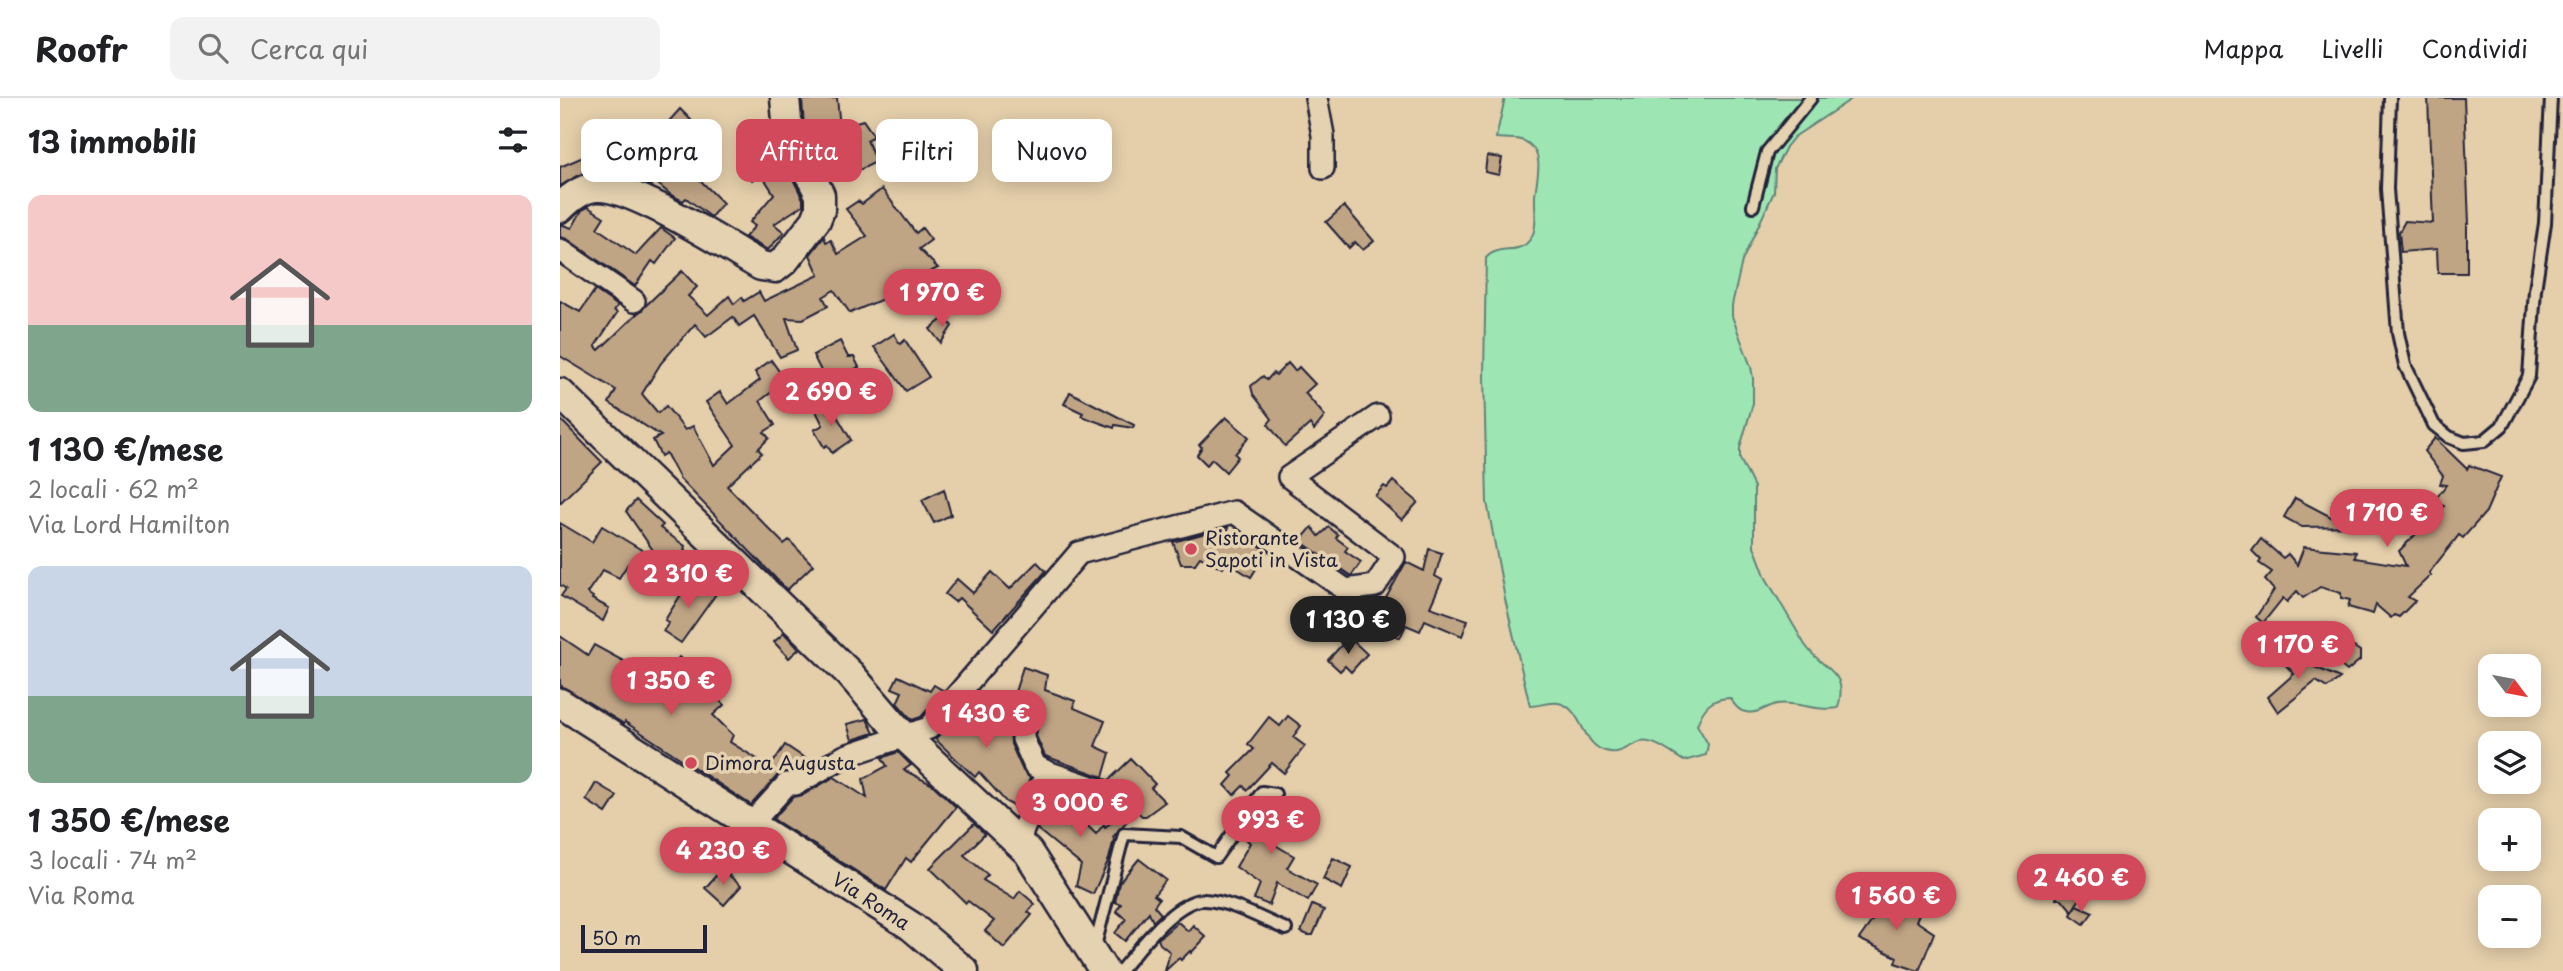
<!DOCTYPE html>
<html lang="it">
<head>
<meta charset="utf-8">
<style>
  :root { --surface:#fff; --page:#f2f2f2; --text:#202124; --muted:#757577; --line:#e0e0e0; --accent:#d1495b }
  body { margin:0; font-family:"Playpen Sans",sans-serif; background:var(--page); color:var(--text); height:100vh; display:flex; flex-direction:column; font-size:26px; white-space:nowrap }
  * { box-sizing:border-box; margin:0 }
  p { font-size:23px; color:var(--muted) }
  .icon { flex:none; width:38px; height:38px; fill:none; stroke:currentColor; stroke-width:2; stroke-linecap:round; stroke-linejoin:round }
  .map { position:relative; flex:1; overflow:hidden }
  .side { display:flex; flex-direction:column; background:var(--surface); width:560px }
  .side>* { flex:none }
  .guide { position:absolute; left:21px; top:21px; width:665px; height:63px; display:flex; gap:14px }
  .needle { width:46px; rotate:122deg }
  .tools { position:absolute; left:1918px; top:556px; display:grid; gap:14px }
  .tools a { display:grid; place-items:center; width:63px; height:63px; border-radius:14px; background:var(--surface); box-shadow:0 4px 18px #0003; font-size:35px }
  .scale { position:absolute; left:21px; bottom:18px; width:126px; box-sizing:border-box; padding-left:7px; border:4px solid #22223b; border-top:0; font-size:19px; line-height:24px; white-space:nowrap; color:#22223b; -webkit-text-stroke:5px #e5d2b0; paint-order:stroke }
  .price { position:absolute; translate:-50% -60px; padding:0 16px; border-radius:24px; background:var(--accent); color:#fff; font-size:23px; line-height:46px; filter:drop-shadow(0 2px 4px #0008) }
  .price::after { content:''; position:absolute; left:50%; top:42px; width:21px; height:16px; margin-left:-10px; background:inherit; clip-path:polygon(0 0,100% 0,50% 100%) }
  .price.on { background:#222; color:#fff }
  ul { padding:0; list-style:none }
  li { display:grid; align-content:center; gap:14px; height:371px; padding:0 28px }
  li span { display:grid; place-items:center; height:217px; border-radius:14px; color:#555 }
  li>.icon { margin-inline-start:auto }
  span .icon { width:126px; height:126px; fill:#fffc; stroke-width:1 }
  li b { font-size:30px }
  h2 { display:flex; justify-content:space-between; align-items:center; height:84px; padding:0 28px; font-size:30px }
  .pill { padding:0 24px; border-radius:14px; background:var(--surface); box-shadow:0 4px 18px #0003; font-size:24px; line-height:63px }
  .pill.on { background:var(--accent); color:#fff }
  header { display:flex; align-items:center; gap:42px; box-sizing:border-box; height:98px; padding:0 35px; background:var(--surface); border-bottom:2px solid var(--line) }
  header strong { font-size:33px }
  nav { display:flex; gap:38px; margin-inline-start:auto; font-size:24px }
  .search { width:490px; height:63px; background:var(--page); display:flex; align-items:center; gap:18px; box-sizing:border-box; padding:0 24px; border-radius:14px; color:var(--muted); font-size:26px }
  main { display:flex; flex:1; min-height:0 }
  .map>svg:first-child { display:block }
</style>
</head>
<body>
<header>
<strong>Roofr</strong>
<div class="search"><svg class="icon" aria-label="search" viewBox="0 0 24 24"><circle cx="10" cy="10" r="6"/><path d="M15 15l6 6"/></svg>Cerca qui</div>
<nav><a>Mappa</a><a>Livelli</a><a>Condividi</a></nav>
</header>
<main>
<section class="side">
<h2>13 immobili<svg class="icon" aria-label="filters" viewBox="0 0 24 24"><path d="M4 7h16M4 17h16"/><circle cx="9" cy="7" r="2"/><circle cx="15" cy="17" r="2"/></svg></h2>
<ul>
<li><span style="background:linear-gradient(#f6c9c9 60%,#7fa58c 0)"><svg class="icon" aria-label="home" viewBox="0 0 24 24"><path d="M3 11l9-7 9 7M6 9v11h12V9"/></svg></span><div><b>1 130 €/mese</b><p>2 locali · 62 m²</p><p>Via Lord Hamilton</p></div></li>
<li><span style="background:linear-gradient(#c9d6e8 60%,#7fa58c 0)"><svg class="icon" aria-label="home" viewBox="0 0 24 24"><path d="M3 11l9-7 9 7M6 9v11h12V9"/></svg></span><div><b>1 350 €/mese</b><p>3 locali · 74 m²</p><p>Via Roma</p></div></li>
</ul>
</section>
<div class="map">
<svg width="2003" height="873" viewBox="0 0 2003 873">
  <rect width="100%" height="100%" fill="#e5cfab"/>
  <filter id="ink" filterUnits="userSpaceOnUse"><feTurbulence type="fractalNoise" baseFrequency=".0143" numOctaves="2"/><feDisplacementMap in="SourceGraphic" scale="14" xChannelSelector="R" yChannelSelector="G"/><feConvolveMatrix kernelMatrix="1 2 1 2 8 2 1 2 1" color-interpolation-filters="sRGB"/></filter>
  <g filter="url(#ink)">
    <path fill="#9de6b4" stroke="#608478" stroke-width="2" d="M945,0H1293L1234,39L1226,49L1215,71L1214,94L1182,163L1172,207V218L1191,269L1193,280V305L1180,350V361L1194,389V448L1206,480L1245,547C1264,574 1289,571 1278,610C1257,614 1237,603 1217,606C1207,608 1197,617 1186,614C1178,613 1174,606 1170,600C1151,600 1143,610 1137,627L1148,646L1146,657L1124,663C1112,656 1093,640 1080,644C1070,647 1061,656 1050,654C1022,651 1024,614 1002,606C992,602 980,608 970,608L945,501L927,404L924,278L926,160C939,146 953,156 966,146C980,134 974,114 975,98C976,82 985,58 969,46C960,39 947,41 936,40Z"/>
    <g fill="#c0a585" stroke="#22223b" stroke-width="2">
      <path d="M277,0L280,29L303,22L314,38L307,42L316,64L291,76L289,73L271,82L244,29L242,2Z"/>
      <path d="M1868,0H1904L1909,126H1907V175H1878L1877,151L1841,154L1839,134L1845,123L1873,125Z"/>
      <path d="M120,11L131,22L121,31L156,61L139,81L163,105L151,119L126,100L123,103L111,97L94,83L91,88L48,72L40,73L63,38L83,52Z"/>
      <path d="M215,45L243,101V107L214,126L224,134L208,152L185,139L195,128L190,124L214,96L202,77L192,82L189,76L215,58L210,48Z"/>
      <path d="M927,58L942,60L939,77L925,74Z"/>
      <path d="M23,59L28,69L23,75L0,88V69Z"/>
      <path d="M322,91L356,135L362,130L371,142L359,151L378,170L360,179L367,197L330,211L325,200L290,215L274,192L263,199L268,208L243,221L226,220L237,252L220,259L194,218L179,228L173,219L146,239L135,226L101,265L82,296L98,315L106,308L125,332L133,328L154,367L175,347L146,304L160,294L168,306L200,282L195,274L211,262L226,283L200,303L215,327L204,334L209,340L198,351L202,355L167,388L224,446L229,442L253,467L227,492L120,381L106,355L101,358L93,342L101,338L49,305L56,292L0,258V203L20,214L35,192L58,208L54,212L57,215L35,248L39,252L122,173L137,189L128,198L148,217L169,198L174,206L182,199L184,203L199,194L204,203L259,177L250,157L264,139L266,144L271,142L278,156L307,138L286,111L298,103L302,106Z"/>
      <path d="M784,108L814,143L803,152L795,144L789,150L766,124Z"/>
      <path d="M28,109L44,119L37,130L76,157L101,130L115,140L96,166L92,163L75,188L7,141L0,139V126L12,130L22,112Z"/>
      <path d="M385,219L392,228L381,245L370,231Z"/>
      <path d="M334,236L340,246L345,242L369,279L346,293L314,249Z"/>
      <path d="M280,243L288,259H294L299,269L280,279L287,292L274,299L253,257Z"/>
      <path d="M728,265L735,273L739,269L755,286L745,295L765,318L754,332L750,326L725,348L708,326L712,321L693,296L691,288L703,278L707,282L713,275L716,277Z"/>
      <path d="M510,294L574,327L573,330L555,327L554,330L521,318L523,315L504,306Z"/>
      <path d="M267,301L291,342L272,355L267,347L264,349L254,332L263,327L255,311Z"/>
      <path d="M666,319L689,339L675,356L678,359L666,374L652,361L647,367L637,357L642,349L639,347Z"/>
      <path d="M0,321L42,364L0,405Z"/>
      <path d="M1875,340L1907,371L1909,367L1941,379L1926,414L1903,440L1899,437L1869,475L1871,477L1848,499L1855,503L1839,519L1834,517L1831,520L1816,507L1813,516L1788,509L1790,502L1781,500V495L1760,489L1743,500L1737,493L1727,504L1723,500L1703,525L1696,519L1714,492L1705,482L1712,474L1699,465L1701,462L1692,453L1701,441L1723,460L1728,456L1737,467L1744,449L1796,454L1795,460L1846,468L1839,453L1884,408L1875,402L1886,387L1880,386L1883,378L1864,353Z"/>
      <path d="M833,383L858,404L842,422L815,398L824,388L827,390Z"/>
      <path d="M384,391L391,417L374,425L362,402Z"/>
      <path d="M1735,400L1777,422V403L1798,402L1799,428L1742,429L1724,419Z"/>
      <path d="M76,402L103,427L100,430L125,448L124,452L134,458L120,480L106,471L66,413Z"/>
      <path d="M0,425L32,444L42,428L95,460L84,477L68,466L59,480L43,472L27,495L33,499L32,501L49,510L43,523L1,498L6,491L0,487Z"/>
      <path d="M668,429L669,440L687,447L690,441L707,453L691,479L667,464L663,470L640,459L635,466H621L613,444Z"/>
      <path d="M752,429L759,438L769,429L778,437L776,440L788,449L785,453L801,464L791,478L740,443Z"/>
      <path d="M869,451L882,455L875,478L882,482L870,509L908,522L902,538L865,522L860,533L846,527L840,540L794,518L801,503L808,502L821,509L846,464L864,473Z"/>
      <path d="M477,464L486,473L433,532L399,500L395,504L385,496L397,481L413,495L432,474L450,491Z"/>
      <path d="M132,479L156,496L121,545L103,533L109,525L105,522Z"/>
      <path d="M1762,525L1768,532L1800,553V562L1787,573L1747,539Z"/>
      <path d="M224,535L239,551L229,560L214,544Z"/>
      <path d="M0,538L28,557L34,547L87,576L95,562L110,571L119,559L129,566L122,576L147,601L153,596L164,607L153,617L173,637L170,644L210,669L225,647L249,663L233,673L218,677L191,707L65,624L64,626L0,587Z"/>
      <path d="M789,539L807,556L791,574L785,568L780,573L768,562Z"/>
      <path d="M1710,550L1734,560L1780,580L1767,590L1756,583L1718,614L1708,599L1734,576Z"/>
      <path d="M463,569L487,577L485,592L515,603L514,610L545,623L535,648L550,655L543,679L485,658L476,638L481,611L454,597Z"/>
      <path d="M338,578L370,593L374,587L384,593L361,619L352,622L337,605L342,594L332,590Z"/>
      <path d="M413,599L437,621L440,618L450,628L451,646L463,673L470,680L458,710L446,704L419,674L415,679L375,641Z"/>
      <path d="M728,618L741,628L733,639L745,648L724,675L712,665L687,692L683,688L674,697L665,687L673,678L670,675L694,651L688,646L709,619L720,628Z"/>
      <path d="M307,621L314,635L292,642L287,626Z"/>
      <path d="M338,654L351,667L344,672L373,687L396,709L351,764L346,760L326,792L213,721L233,699L243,697L274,679L307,700L303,681L327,668L322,660Z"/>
      <path d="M571,661L595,686L591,690L605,704L586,718H582L556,695L553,685L549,682Z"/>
      <path d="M36,685L57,698L46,715L26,702Z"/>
      <path d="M494,690L509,695L504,705L536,736L544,726L545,729L570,710L574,715L553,739L554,741L549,761L533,796L516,788L521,767L477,731Z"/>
      <path d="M706,703L713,704L733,722L712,745L734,758L727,770L757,787L748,803L717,785L709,807L694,801L700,786L676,769L690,745L686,741L693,720Z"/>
      <path d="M414,726L425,736L404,757L428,777L423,782L454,801L460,793L475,806L468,814L472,817L444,850L425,833L434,823L408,803L406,805L370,770Z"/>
      <path d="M773,760L792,769L782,791L763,781Z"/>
      <path d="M579,761L606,782L594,797L599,801L594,808L601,816L593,824L589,814L565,843L555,835L566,821L556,813L561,806L555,804L559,785Z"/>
      <path d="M162,771L181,788L164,807L145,790Z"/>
      <path d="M1506,772L1532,782L1512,813L1502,801H1496Z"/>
      <path d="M1291,797L1324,810L1328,803L1359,816L1356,823L1374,835L1359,873L1335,865L1337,859L1299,841L1314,820L1287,803Z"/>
      <path d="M752,807L764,812L753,837H748L741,834Z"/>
      <path d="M1516,807L1533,814L1524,826L1511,817Z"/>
      <path d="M618,824L628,833L633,827L646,839L631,855L630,853L621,862L619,860L605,873L610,854L600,846L598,841Z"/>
    </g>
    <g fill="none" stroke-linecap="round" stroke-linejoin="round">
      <g stroke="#22223b" stroke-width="16">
        <g id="lane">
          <path d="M1830,0L1827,91L1838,235L1845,267L1874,327L1889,339L1904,345L1924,343L1942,328L1969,278L1975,192L1985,125L1991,0"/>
          <path d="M1193,108L1207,54L1251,0"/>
          <path d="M535,848L564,736L621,739L656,759L702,694L715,696"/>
          <path d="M560,873C578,853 615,801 644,802C671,803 701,821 726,831"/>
        </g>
      </g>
      <g stroke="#22223b" stroke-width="26">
        <g id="street">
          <path d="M756,0L763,37V70"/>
          <path d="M0,152L74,203"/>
          <path d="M463,617V641L475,668L487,674"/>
          <path d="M190,727L227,686H236L285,658L369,630L519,455L674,414L786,492L815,488L834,459L729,379L818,318"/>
          <path d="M458,744L487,674L543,693"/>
        </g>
      </g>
      <g stroke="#22223b" stroke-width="33">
        <g id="secondary">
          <path d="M0,110C9,101 22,90 36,89C71,86 168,149 201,168L215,170L225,162L256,122L260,112V97L228,34L225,0"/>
          <path d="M0,295L290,576L338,632L468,754L544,873"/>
          <path d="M0,605L351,828L404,873"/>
        </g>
      </g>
      <use href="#lane" stroke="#e5d2b0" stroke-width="10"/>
      <use href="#street" stroke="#e5d2b0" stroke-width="21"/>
      <use href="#secondary" stroke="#e5d2b0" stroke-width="28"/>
    </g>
  </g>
  <g fill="#d1495b" stroke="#e5d2b0" stroke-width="2.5">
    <circle cx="631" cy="451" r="7"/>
    <circle cx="131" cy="665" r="7"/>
  </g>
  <g text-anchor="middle" stroke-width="7" stroke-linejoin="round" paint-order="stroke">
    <g font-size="19" fill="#22223b" stroke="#e5d2b0" text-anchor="start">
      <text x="645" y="447">Ristorante<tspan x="645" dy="22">Sapoti in Vista</tspan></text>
      <text x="145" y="672">Dimora Augusta</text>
    </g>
    <g font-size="19" fill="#22223b" stroke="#e5d2b0">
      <text transform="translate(311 803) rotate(33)" y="7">Via Roma</text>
    </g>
  </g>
</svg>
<div class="tools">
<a><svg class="needle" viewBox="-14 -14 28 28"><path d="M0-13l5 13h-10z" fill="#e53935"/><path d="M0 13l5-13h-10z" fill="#757577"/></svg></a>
<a><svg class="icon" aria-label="layers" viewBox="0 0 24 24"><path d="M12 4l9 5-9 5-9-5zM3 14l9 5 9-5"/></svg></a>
<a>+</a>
<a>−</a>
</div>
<div class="scale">50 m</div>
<b class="price" style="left:382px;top:231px">1 970 €</b>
<b class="price" style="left:271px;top:330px">2 690 €</b>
<b class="price" style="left:1827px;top:451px">1 710 €</b>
<b class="price" style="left:128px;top:512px">2 310 €</b>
<b class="price on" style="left:788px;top:558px">1 130 €</b>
<b class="price" style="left:1738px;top:583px">1 170 €</b>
<b class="price" style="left:111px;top:619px">1 350 €</b>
<b class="price" style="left:426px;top:652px">1 430 €</b>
<b class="price" style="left:520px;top:741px">3 000 €</b>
<b class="price" style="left:711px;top:758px">993 €</b>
<b class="price" style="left:163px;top:789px">4 230 €</b>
<b class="price" style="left:1521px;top:816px">2 460 €</b>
<b class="price" style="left:1336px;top:834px">1 560 €</b>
<div class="guide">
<a class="pill">Compra</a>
<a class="pill on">Affitta</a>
<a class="pill">Filtri</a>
<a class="pill">Nuovo</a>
</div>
</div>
</main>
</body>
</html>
